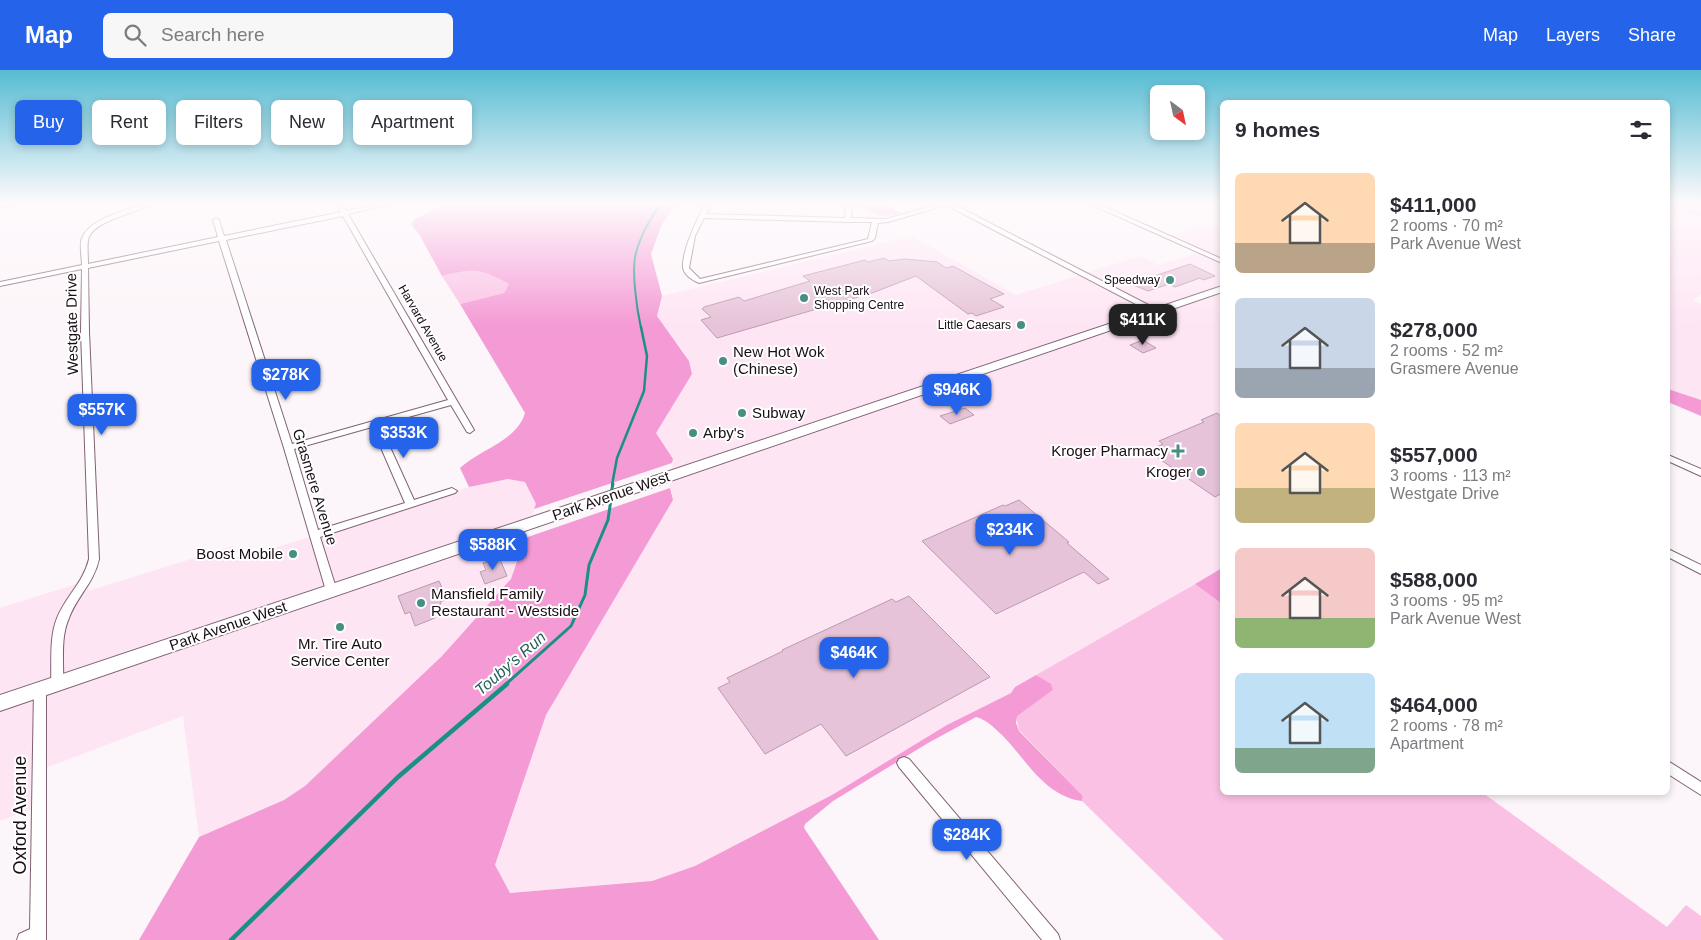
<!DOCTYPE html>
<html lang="en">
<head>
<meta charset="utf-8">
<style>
  :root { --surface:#fff; --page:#f7f7f7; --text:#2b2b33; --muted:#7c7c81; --accent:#2563eb }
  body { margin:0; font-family:Helvetica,sans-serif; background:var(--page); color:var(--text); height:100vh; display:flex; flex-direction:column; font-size:19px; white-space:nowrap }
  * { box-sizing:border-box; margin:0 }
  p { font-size:16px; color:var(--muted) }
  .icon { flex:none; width:28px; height:28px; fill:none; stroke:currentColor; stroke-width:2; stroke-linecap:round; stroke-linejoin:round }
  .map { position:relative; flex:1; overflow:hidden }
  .drawer { position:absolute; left:1220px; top:30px; width:450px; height:695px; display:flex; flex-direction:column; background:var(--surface); border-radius:8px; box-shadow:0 2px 8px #0003 }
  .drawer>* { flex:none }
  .banner { position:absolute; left:15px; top:30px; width:475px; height:45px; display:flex; gap:10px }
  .needle { width:32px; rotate:147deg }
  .controls { position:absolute; left:1150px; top:15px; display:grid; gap:10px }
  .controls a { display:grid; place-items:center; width:55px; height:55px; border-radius:8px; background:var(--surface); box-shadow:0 2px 8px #0003; font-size:25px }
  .price { position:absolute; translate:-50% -42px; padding:0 11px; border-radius:10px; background:var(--accent); color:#fff; font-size:16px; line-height:32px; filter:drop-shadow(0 1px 2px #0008) }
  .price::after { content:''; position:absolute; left:50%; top:30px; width:15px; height:11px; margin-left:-8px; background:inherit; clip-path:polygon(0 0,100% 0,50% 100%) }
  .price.selected { background:#222; color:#fff }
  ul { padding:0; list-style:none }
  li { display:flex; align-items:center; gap:15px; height:125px; padding:0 15px }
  li span { display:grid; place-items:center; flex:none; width:140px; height:100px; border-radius:8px; color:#555 }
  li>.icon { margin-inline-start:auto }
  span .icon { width:60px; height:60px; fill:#fffc; stroke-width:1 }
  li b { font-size:21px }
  h2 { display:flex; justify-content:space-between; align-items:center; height:60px; padding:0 15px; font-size:21px }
  .tag { padding:0 18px; border-radius:8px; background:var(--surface); box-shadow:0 2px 8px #0003; font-size:18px; line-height:45px }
  .tag.selected { background:var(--accent); color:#fff }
  header { display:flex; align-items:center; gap:30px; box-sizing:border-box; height:70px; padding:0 25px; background:var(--accent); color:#fff }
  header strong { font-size:24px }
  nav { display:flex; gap:28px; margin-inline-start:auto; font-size:18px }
  .search { width:350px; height:45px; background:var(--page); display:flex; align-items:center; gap:12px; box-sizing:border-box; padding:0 18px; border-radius:8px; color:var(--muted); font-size:19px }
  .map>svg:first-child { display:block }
</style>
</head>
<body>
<header>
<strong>Map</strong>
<div class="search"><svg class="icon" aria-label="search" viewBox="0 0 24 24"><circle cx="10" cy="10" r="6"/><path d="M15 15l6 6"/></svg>Search here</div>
<nav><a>Map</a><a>Layers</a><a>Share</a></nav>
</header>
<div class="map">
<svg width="1701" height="870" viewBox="0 0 1701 870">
  <rect width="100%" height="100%" fill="#fcf5f9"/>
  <g fill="#fee5f4">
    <path d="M1668,134H1701V224L1693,230L1701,234V330L1668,319Z"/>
    <path d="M1210,153L1222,158V498L1015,617L1011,623L963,647L832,725L695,796L652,811L510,823L495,796L546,645L673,430L670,418L673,389L655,363L692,304L689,290L657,246L662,226L912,166L1016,225L1140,186L1159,195L1203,181L1171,166Z"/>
    <path d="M508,409L525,412L536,434L511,509L442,586L305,716L284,730L199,767L183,646L40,700L39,736L0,751V538L92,509L88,521L233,476L236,490L469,417Z"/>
  </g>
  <g fill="#fac1e4">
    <path d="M1668,134H1701V147L1668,137Z"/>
    <path d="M468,200L487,202L509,214L504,223L460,234L442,206Z"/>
    <path d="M1195,514L1222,534V722L1483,723L1667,857L1686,835L1701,846V870H1224L1082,731L1083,726L1019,660L1016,646L1053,620L1042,609L1036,605Z"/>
  </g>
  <g fill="#f49ad5">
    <path d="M445,134H677L662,154L651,184L662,226L657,246L689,291L692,304L656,363L673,389L672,393L534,439L536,434L525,412L508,409L469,417L460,398C480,379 517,371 525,343L460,234L504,223L509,214C480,198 474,198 442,206L419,164L411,154L415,149Z"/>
    <path d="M856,134H885L901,143C880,149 875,144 856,134Z"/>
    <path d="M1668,319L1701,330V346L1668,332Z"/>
    <path d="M670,418L673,430L546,645L495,795L510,823L652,811L695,796L832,725L947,655L1011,623L1015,617L1036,605L1051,614L1053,620L1017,646L1016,653L1019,661L1083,726L1082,731C1044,726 1026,689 1001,664C993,657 987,650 976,647L928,673L833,731L805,754L804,758L879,870H139L199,767L284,730L305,716L442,586L511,509L525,468Z"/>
    <path d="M1222,498V534L1195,514Z"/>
  </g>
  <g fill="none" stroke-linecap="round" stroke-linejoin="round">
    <path stroke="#1a9084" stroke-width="2" d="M641,258C637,240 631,200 636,183C640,166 650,150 660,134"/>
    <path stroke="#1a9084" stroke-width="2.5" d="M612,415L617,388L644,321L647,286L641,257"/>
    <g stroke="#1a9084" stroke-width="3">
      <path d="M611,423L613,414"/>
      <path d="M505,615L571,556L585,525L589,495L608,450L611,429"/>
    </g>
    <path stroke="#1a9084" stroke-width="4.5" d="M231,870L398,707L507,614"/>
  </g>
  <g fill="#e6c3d8" stroke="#bb9aae">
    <path d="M884,188L889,191L905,189L937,192L946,198L953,196L1004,224L990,229L1004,237L976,246L972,243L968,244L916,206L872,223L717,268L701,250L711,247L702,239L704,237L739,227L744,231L810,211L803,206L865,190L868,192Z"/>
    <path d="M1190,194L1215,206L1203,210L1200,208L1175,217L1169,214L1148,221L1131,214Z"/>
    <path d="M1143,270L1156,278L1143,283L1130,275Z"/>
    <path d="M965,338L974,345L950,354L940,346Z"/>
    <path d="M1217,343L1222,347V423L1215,427L1148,381L1163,374L1159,371L1204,352L1201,350Z"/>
    <path d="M1019,430L1069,472L1067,473L1109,509L1098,514L1084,502L996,544L922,471L1003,435L1005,436Z"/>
    <path d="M499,487L507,506L485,514L480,502L486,500L483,493Z"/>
    <path d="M439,511L447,529L440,532L441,534L432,538L435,548L415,556L410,542L405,544L398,526Z"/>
    <path d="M909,526L990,607L846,686L821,654L765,684L718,618L730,612L727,608L783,581L782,580L892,529L896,532Z"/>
  </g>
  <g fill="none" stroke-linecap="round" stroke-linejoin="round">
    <g stroke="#816275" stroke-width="2">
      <g id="street">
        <path d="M0,134H12L0,138Z"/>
        <path d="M143,134H152C138,143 92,150 88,170C87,177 88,186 88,194L218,167L213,150L216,148L219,150L224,166L341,142L336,134H342L346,141L381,134H393L348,144L474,360L470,363L467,362L451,335L380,355L414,430L452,418L457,421L455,423L320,467L337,521L335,524H327L284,378L219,171L88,198L89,262L99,489C94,513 77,526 69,548C60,568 64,592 63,614L61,617L57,619L53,617L51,614C52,592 49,568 57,548C66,526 83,513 89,489L81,262L82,199L0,216V212L82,195C82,187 79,175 82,168C89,149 127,140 143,134ZM343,146L448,330L292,374L226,170ZM372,357L405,433L318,460L294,379Z"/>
        <path d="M705,134H711L706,144L845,148L846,139L841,134H848L852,138L851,148L886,149L939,134H953L1160,241L1159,243H1153L946,135L888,152L878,153L875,168L872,171L699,213C694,211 686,206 684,201C678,187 699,146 705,134ZM704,148L848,152H872L868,169L700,209L689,198L695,166Z"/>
        <path d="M1090,134H1098L1222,189V193Z"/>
        <path d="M1668,385L1701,399V406L1668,391Z"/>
        <path d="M1668,479L1701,495V504L1668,487Z"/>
        <path d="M40,614L44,616L46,619V870H17L19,864L30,859L34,619L36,616Z"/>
        <path d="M904,687L909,689L1058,864L1060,870H1042L899,697L897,693L899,689Z"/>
        <path d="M1668,691L1701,712V725L1668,704Z"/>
      </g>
    </g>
    <g stroke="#816275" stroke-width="2">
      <path id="primary" d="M1222,216V222L0,641V625Z"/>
    </g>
    <use href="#street" fill="#fff" fill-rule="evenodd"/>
    <use href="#primary" fill="#fff" fill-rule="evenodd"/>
  </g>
  <linearGradient id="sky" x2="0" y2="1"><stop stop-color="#56bcd3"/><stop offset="0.52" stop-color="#fefafc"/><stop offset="1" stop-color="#fefafc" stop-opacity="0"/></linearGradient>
  <rect width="1701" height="256" fill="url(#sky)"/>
  <g fill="#498e84" stroke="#fff" stroke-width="2">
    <circle cx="1170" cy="210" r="5"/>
    <circle cx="804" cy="228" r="5"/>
    <circle cx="1021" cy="255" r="5"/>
    <circle cx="723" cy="291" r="5"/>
    <circle cx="742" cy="343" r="5"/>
    <circle cx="693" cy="363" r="5"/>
    <path d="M1175.5 373.5h5v5h5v5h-5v5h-5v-5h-5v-5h5z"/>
    <circle cx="1201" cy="402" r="5"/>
    <circle cx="293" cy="484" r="5"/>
    <circle cx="421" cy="533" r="5"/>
    <circle cx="340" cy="557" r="5"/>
  </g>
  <g text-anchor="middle" stroke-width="4" stroke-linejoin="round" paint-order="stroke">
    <g font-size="12" fill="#190e15" stroke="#fff" text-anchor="end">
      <text x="1160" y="214">Speedway</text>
      <text x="814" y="225" text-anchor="start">West Park<tspan x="814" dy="14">Shopping Centre</tspan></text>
      <text x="1011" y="259">Little Caesars</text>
    </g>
    <g font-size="12" fill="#190e15" stroke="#fff">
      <text transform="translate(423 253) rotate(60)" y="4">Harvard Avenue</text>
    </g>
    <g font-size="15" fill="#190e15" stroke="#fff">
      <text transform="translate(72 254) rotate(-91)" y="5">Westgate Drive</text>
      <text transform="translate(315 417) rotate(73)" y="5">Grasmere Avenue</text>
      <text transform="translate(611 426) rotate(-19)" y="5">Park Avenue West</text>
      <text transform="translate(228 556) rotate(-19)" y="5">Park Avenue West</text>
    </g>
    <g font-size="15" fill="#190e15" stroke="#fff" text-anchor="start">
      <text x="733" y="287">New Hot Wok<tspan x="733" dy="17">(Chinese)</tspan></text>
      <text x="752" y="348">Subway</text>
      <text x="703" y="368">Arby's</text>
      <text x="1168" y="386" text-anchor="end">Kroger Pharmacy</text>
      <text x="1191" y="407" text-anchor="end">Kroger</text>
      <text x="283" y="489" text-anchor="end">Boost Mobile</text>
      <text x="431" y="529">Mansfield Family<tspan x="431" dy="17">Restaurant - Westside</tspan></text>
      <text x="340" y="579" text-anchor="middle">Mr. Tire Auto<tspan x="340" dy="17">Service Center</tspan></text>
    </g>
    <g font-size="16" font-style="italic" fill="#25625a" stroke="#fff">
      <text transform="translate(510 593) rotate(-41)" y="6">Touby's Run</text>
    </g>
    <g font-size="18" fill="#190e15" stroke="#fff">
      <text transform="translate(20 745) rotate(-90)" y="6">Oxford Avenue</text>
    </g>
  </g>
</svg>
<div class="controls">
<a><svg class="needle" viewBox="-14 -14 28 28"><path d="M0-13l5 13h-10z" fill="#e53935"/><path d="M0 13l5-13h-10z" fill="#7c7c81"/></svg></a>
</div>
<b class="price selected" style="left:1143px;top:276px">$411K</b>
<b class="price" style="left:286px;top:331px">$278K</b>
<b class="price" style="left:957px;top:346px">$946K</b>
<b class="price" style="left:102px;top:366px">$557K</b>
<b class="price" style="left:404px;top:389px">$353K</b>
<b class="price" style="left:1010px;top:486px">$234K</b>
<b class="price" style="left:493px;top:501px">$588K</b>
<b class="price" style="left:854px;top:609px">$464K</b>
<b class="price" style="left:967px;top:791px">$284K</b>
<div class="banner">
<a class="tag selected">Buy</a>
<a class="tag">Rent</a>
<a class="tag">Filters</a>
<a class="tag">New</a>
<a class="tag">Apartment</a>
</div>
<section class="drawer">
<h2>9 homes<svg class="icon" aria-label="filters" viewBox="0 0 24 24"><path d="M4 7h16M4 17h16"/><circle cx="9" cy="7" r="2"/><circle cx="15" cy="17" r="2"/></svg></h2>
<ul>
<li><span style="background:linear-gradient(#ffd9b3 70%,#b9a48a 0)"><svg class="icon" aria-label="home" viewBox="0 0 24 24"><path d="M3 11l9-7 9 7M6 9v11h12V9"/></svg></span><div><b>$411,000</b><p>2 rooms · 70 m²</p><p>Park Avenue West</p></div></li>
<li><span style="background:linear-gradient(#c9d6e8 70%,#9aa5b1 0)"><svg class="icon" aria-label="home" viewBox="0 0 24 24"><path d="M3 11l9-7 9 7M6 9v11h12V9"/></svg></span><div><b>$278,000</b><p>2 rooms · 52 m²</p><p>Grasmere Avenue</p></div></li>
<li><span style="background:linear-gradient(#ffd9b3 65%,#c2b280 0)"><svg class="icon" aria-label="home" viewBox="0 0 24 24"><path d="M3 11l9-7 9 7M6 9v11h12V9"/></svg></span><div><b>$557,000</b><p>3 rooms · 113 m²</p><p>Westgate Drive</p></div></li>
<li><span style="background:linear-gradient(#f6c9c9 70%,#8fb573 0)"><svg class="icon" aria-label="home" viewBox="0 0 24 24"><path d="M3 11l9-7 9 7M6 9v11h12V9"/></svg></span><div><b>$588,000</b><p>3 rooms · 95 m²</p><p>Park Avenue West</p></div></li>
<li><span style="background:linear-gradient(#bfe0f5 75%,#7fa58c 0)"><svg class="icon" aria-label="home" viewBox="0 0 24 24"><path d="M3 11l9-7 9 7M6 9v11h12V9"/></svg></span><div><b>$464,000</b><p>2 rooms · 78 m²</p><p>Apartment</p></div></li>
</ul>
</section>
</div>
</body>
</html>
